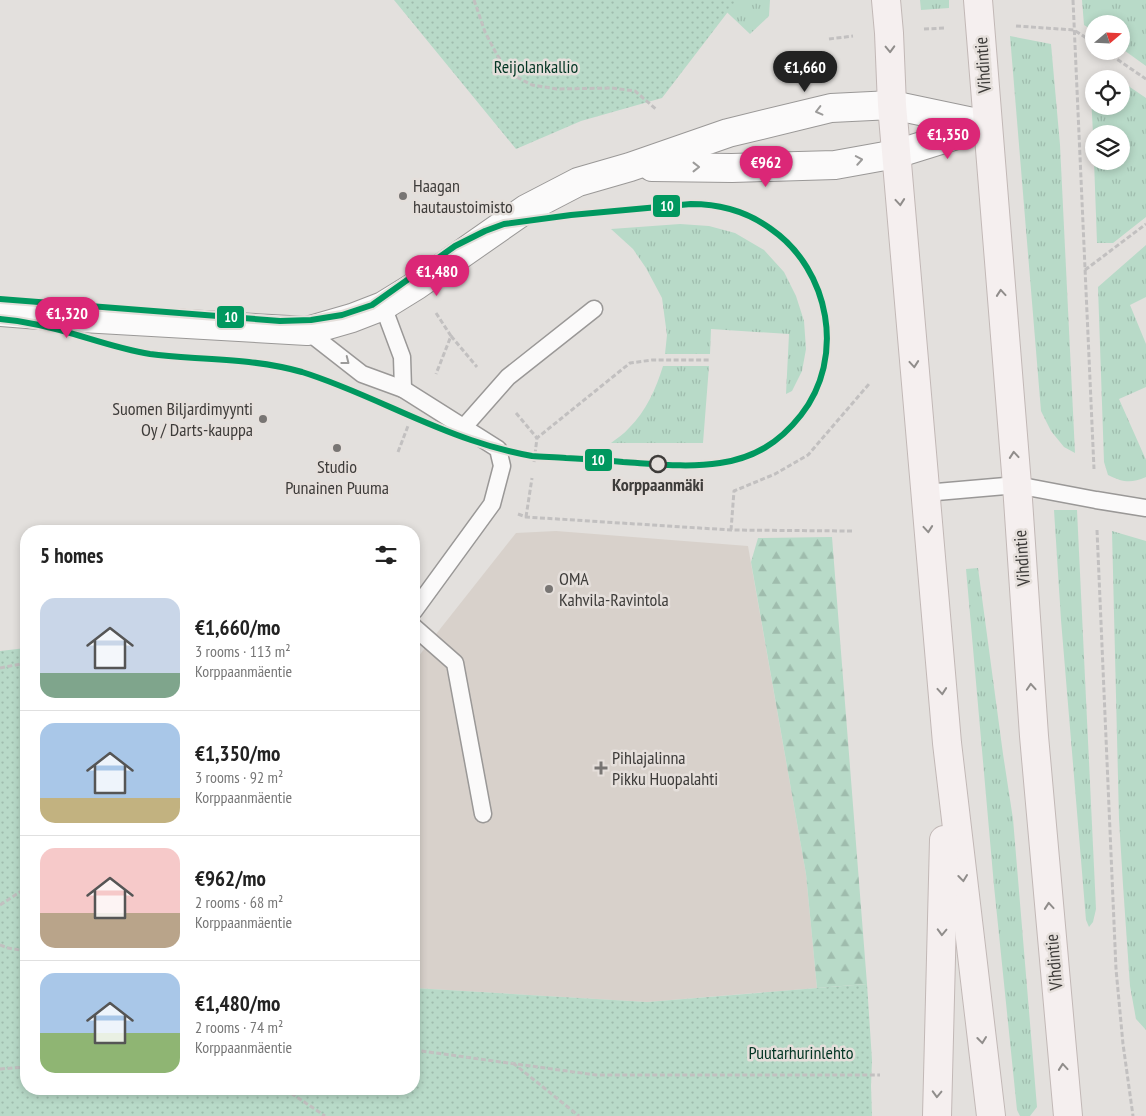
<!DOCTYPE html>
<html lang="en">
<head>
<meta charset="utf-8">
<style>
  :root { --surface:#fff; --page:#f2f2f2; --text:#222; --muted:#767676; --line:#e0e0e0; --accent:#db2777 }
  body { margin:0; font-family:"PT Sans Narrow",sans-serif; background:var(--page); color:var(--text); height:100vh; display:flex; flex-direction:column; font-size:19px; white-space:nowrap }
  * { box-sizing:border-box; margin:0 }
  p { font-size:16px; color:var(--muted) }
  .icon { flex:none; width:28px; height:28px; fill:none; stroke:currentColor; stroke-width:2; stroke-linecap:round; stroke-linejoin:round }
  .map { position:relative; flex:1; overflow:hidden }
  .drawer { position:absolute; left:20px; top:525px; width:400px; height:570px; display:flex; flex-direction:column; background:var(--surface); border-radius:20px; box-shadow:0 2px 8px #0003 }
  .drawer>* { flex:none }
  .needle { width:32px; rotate:71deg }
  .controls { position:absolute; left:1085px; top:15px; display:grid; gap:10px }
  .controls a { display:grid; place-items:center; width:45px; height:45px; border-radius:50%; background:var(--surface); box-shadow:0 2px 8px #0003; font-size:25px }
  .price { position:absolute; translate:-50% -42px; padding:0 11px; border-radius:18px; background:var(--accent); color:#fff; font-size:16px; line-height:32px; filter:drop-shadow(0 1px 2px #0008) }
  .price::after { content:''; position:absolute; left:50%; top:30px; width:15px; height:11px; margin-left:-8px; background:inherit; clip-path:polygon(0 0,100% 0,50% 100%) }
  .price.active { background:#222; color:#fff }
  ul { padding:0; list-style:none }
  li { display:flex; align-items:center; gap:15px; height:125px; padding:0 20px }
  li+li { border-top:1px solid var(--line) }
  li span { display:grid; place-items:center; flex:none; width:140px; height:100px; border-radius:15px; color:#555 }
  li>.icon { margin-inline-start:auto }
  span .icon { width:60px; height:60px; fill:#fffc; stroke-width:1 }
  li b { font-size:21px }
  h2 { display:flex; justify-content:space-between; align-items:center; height:60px; padding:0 20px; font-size:21px }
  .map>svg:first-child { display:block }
</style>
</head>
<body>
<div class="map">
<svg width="1146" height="1116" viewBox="0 0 1146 1116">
  <defs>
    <pattern id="grass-tufts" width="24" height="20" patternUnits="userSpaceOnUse" patternTransform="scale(1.25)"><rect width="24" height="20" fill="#b8dac8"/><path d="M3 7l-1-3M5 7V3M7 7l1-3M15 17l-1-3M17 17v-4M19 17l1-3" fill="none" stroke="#9fbcad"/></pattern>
    <pattern id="forest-firs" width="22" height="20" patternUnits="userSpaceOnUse" patternTransform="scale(1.25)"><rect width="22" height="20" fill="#b8dac8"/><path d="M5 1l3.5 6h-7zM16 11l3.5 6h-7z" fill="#9fbcad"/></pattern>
    <pattern id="park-dots" width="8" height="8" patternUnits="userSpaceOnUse" patternTransform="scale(1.25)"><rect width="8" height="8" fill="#b8dac8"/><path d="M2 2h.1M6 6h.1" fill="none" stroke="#9fbcad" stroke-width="1.8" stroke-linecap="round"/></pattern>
  </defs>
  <rect width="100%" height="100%" fill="#e3e0dd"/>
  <path fill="#d8d1cb" d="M556,531L748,546L806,874L817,988L647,1002L414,988V662L516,533Z"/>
  <g fill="url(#grass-tufts)">
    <path d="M714,0H770L769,16L750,34Z"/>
    <path d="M920,0H949V8L921,10Z"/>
    <path d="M1082,0H1146V66L1121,48V24H1094V31L1084,25Z"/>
    <path d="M1010,36L1051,44L1060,145L1075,453L1064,447L1051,431L1041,411Z"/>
    <path d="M1121,81L1146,98V217L1113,243H1097L1094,161H1121V134H1094V152L1091,96L1094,89V106H1121Z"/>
    <path d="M680,224L709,226L735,233L764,250L784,272L796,296L804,321L806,349L802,371L792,391L786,394L789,334L711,329L710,354H665L667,335L662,298L646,268L633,249L611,229Z"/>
    <path d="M1146,245V297L1130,305L1146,344V387L1119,399L1146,460V477C1130,484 1123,482 1108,475L1104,462L1098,287Z"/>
    <path d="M663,366H709L703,443H611C617,438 624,434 629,428C646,411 656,389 663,366Z"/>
    <path d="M1054,510H1077L1096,909L1093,922L1089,927L1086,920L1061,620Z"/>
    <path d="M1112,531L1146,541V1030L1136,1019L1130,986L1123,885L1119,819Z"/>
    <path d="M978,568L1003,754L1013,819L1037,1107L1030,1116H1020L1017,1110L994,886L966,569Z"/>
  </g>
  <path fill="url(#forest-firs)" d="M832,537L867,984L817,988L806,874L751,562L758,538Z"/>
  <g fill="url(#park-dots)">
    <path d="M394,0H737L662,98L581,121L516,149Z"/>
    <path d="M26,648V1089H414V988L647,1002L867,984L872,1060L871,1086L872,1116H0V651Z"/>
  </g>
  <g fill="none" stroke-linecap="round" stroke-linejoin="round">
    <g stroke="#9a9897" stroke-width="19">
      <g id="service">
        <path d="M383,306L402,357L403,389"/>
        <path d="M307,331L362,374L403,389L498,449L502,466L492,504L414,611"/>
        <path d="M463,428L508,377L594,309"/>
        <path d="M925,493L1017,485L1096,500L1146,508"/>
        <path d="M414,627L455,663L483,814"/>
      </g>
    </g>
    <g stroke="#9a9897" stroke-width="30">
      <g id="tertiary">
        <path d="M652,167L732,168L835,165L896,154L986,126"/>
        <path d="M0,312L65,317L307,331L352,318L383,306L417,285L526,209L578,182L630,167L728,133L831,108L892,105L987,125"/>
      </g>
    </g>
    <g stroke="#c2b8b6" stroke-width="30">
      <g id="primary">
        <path d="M886,0L889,33L892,105L947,743L991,1116"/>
        <path d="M978,0L1017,485L1034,736L1068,1116"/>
        <path d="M937,1116L944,840"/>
      </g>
    </g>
    <g stroke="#c2c0c0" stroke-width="3" stroke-dasharray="5 2.5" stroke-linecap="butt">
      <path d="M474,0L485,32L497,55L511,74L532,85L557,89L612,88L635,91L657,110"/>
      <path d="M1073,0L1094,469"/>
      <path d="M1016,26L1074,30L1094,43"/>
      <path d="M924,29L945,28"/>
      <path d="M829,39L853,36"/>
      <path d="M1105,51L1146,79"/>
      <path d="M827,64L828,73"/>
      <path d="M1085,270L1146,224"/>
      <path d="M436,313L451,336L436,374"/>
      <path d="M451,336L477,367"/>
      <path d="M516,413L537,438"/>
      <path d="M398,452L408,426"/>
      <path d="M534,462L537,438L630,363L652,360H710"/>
      <path d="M518,514L526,517L731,530L852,531"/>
      <path d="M526,517L532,478"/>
      <path d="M731,530L734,491L775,474L808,455L869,384"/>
      <path d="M1097,530L1116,969L1123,1044L1133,1116"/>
      <path d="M0,668L26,663"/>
      <path d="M0,905L26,888"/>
      <path d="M0,945L8,948L26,951"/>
      <path d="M414,1050L596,1075H880"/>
      <path d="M513,1063L579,1116"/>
      <path d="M0,1069L26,1067"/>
      <path d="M285,1089L325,1116"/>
    </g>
    <use href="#service" stroke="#fbfafa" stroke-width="16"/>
    <use href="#tertiary" stroke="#fbfafa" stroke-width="28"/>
    <use href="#primary" stroke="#f5efef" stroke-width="28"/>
    <g stroke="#e5dfdb" stroke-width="10">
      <path id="tram-1" d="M0,299L280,321L311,320L342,315L372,305L455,246L485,231L504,224L571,215L691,204C720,204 748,212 771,229C830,270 846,358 801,415C779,443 754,458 720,463C688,468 655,464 623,462C604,460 585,459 566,458C555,457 543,457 532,456C511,452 491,447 471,440C414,421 360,390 302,372C267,362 231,360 195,358C180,357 165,356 150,354C112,348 77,333 39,325C26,322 13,320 0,319"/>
    </g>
    <use href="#tram-1" stroke="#00985f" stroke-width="6"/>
  </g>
  <defs><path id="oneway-chevron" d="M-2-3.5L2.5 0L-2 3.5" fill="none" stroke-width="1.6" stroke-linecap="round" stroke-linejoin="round" transform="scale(1.25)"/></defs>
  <g stroke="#908d8b">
    <use href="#oneway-chevron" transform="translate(890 49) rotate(88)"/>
    <use href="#oneway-chevron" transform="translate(900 202) rotate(85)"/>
    <use href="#oneway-chevron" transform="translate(1001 293) rotate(-95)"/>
    <use href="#oneway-chevron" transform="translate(914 364) rotate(85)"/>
    <use href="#oneway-chevron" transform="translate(1014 455) rotate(-95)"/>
    <use href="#oneway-chevron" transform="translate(928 529) rotate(85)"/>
    <use href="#oneway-chevron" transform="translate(1031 687) rotate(-94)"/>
    <use href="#oneway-chevron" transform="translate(942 691) rotate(85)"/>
    <use href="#oneway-chevron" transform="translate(963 878) rotate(83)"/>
    <use href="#oneway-chevron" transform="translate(1049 906) rotate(-95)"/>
    <use href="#oneway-chevron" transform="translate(942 932) rotate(92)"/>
    <use href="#oneway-chevron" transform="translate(982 1040) rotate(83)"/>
    <use href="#oneway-chevron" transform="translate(1063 1067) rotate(-95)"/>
    <use href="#oneway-chevron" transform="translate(937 1094) rotate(92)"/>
  </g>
  <g stroke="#9c9b9a">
    <use href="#oneway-chevron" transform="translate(819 111) rotate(166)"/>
    <use href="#oneway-chevron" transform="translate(859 160) rotate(-10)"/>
    <use href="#oneway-chevron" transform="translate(696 167)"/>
    <use href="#oneway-chevron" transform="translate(346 361) rotate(38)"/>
  </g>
  <g fill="#787573" stroke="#e5dfdb" stroke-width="2">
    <circle cx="403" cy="196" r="5"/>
    <circle cx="263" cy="419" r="5"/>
    <circle cx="337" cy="448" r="5"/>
    <circle cx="549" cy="589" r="5"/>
    <path d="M598.5 760.5h5v5h5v5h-5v5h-5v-5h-5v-5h5z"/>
  </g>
  <circle fill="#e5dfdb" stroke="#3e3c3a" stroke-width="2.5" cx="658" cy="464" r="8"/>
  <g text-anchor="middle" stroke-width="5" stroke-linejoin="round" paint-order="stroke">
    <g font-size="18" fill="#3e3c3a" stroke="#e5dfdb">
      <text transform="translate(983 65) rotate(-94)" y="6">Vihdintie</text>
      <text transform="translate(1022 558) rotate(-94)" y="6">Vihdintie</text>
      <text transform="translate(1054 962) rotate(-95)" y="6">Vihdintie</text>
    </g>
    <g font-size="18" fill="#043624" stroke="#e5dfdb">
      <text x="536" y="73">Reijolankallio</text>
      <text x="801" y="1059">Puutarhurinlehto</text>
    </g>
    <g font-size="18" fill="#3e3c3a" stroke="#e5dfdb" text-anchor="start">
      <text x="413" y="192">Haagan<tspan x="413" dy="21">hautaustoimisto</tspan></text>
      <text x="253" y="415" text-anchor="end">Suomen Biljardimyynti<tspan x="253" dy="21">Oy / Darts-kauppa</tspan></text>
      <text x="337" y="473" text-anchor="middle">Studio<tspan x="337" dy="21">Punainen Puuma</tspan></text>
      <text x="559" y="585">OMA<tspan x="559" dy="21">Kahvila-Ravintola</tspan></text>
      <text x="612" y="764">Pihlajalinna<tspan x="612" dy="21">Pikku Huopalahti</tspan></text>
    </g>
    <g font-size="18" font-weight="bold" fill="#3e3c3a" stroke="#e5dfdb">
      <text x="658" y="491">Korppaanmäki</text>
    </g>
  </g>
  <g stroke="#e5dfdb" stroke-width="2">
    <rect x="652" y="194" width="29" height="24" rx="5" fill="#00985f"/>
    <rect x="216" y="305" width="29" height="24" rx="5" fill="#00985f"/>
    <rect x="584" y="448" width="29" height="24" rx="5" fill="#00985f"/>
  </g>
  <g font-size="14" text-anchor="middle" font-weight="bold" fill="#fff">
    <text x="667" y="211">10</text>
    <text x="231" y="322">10</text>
    <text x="598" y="465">10</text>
  </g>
</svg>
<div class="controls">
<a><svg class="needle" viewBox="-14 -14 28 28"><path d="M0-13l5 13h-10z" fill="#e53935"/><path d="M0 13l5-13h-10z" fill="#767676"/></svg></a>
<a><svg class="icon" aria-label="locate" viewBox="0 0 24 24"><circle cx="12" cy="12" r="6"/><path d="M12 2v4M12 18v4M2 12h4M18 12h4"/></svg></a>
<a><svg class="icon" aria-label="layers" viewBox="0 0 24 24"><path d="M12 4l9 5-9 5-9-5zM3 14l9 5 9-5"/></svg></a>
</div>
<b class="price active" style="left:805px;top:93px">€1,660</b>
<b class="price" style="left:948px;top:160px">€1,350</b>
<b class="price" style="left:766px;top:188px">€962</b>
<b class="price" style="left:437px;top:297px">€1,480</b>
<b class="price" style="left:67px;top:339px">€1,320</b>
<section class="drawer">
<h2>5 homes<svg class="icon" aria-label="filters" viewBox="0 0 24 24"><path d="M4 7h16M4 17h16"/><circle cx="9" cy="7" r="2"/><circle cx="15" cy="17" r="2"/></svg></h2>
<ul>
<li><span style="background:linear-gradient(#c9d6e8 75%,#7fa58c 0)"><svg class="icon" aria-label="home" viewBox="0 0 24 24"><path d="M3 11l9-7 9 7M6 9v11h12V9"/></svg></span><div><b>€1,660/mo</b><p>3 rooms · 113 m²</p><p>Korppaanmäentie</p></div></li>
<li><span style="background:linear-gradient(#a9c7e8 75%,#c2b280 0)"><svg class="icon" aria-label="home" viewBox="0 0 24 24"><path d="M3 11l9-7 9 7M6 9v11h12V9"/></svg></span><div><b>€1,350/mo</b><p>3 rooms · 92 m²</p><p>Korppaanmäentie</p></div></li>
<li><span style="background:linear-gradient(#f6c9c9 65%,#b9a48a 0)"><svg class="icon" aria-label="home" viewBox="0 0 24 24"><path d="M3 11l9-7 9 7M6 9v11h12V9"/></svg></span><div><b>€962/mo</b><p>2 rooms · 68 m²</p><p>Korppaanmäentie</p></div></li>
<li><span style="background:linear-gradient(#a9c7e8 60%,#8fb573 0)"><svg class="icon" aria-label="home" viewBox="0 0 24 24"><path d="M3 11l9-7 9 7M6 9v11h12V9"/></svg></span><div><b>€1,480/mo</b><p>2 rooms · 74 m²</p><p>Korppaanmäentie</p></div></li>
</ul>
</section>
</div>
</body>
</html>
